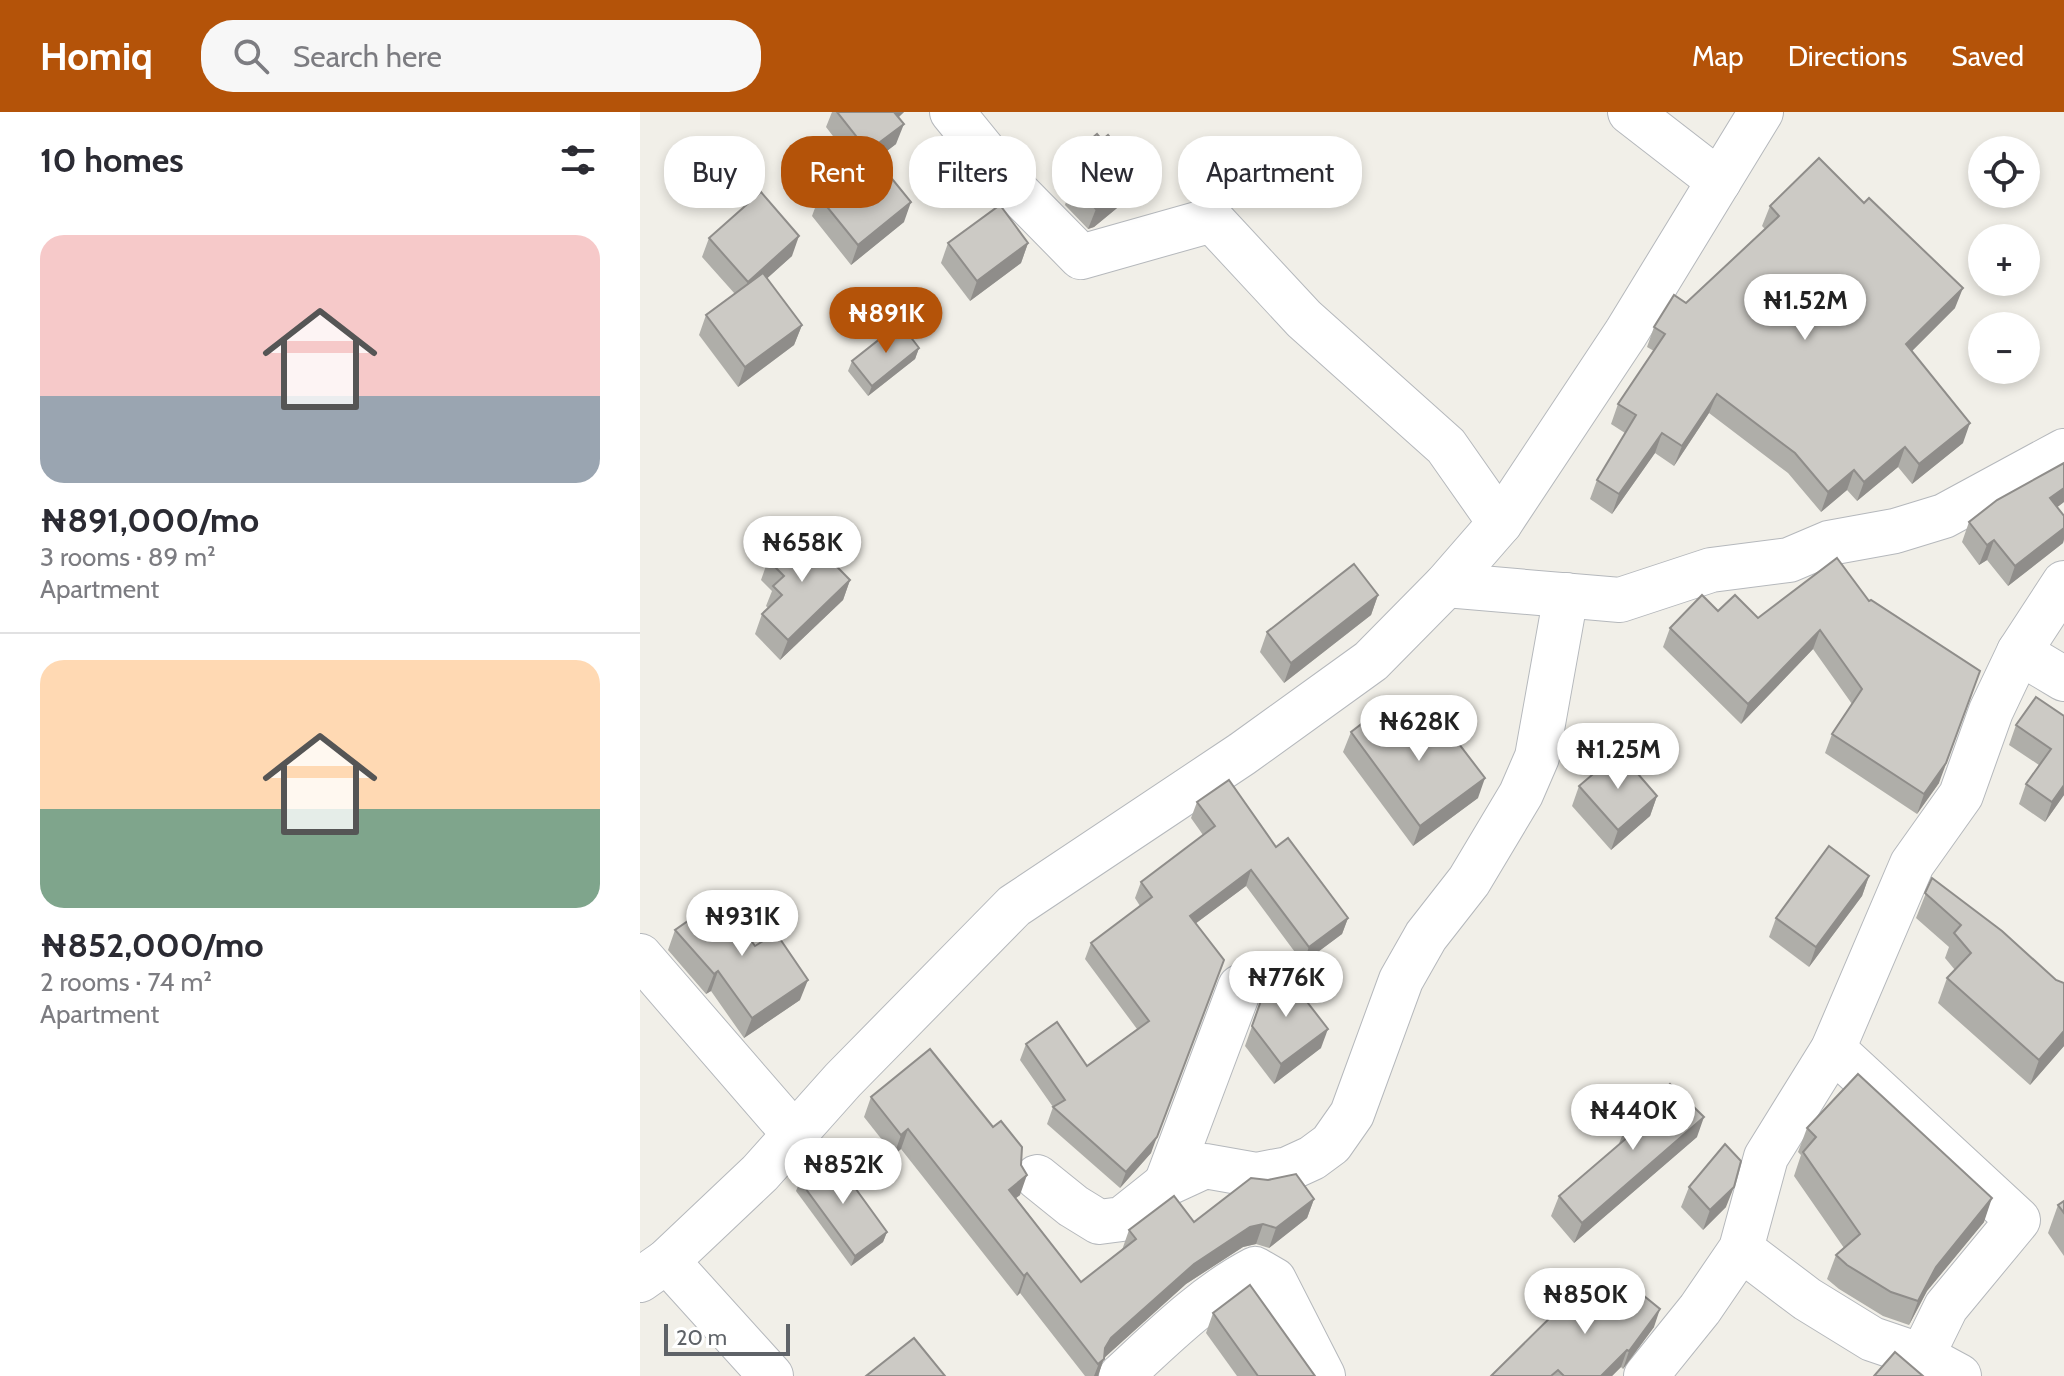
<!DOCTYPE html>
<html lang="en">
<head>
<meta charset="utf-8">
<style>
  :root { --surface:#fff; --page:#f7f7f7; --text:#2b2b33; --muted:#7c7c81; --line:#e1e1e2; --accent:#b45309 }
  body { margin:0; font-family:Cabin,sans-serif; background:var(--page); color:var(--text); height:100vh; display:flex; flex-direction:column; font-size:30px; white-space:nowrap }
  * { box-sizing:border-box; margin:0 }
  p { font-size:26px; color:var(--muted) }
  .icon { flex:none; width:44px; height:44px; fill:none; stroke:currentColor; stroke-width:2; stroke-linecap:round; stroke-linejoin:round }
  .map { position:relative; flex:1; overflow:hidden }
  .drawer { display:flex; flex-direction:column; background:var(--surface); width:640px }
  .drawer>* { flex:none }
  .hud { position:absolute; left:24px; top:24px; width:760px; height:72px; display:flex; gap:16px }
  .fabs { position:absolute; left:1328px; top:24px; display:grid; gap:16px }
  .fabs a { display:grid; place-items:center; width:72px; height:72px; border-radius:50%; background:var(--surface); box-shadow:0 4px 12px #0003; font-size:40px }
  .scale { position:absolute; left:24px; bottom:20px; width:126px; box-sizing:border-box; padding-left:8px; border:4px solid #5f6368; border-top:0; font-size:22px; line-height:28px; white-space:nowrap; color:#5f6368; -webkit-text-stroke:6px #fff; paint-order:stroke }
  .price { position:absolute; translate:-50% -68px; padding:0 18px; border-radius:28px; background:#fff; color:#222; font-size:26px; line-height:52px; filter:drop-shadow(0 2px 4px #0008) }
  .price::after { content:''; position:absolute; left:50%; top:48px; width:24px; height:18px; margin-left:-12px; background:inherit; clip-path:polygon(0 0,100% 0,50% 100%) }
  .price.current { background:var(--accent); color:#fff }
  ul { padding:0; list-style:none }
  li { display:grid; align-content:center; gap:16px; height:424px; padding:0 40px }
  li+li { border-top:2px solid var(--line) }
  li span { display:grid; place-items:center; height:248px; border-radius:24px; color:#555 }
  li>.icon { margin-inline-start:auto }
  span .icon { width:144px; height:144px; fill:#fffc; stroke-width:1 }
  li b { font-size:34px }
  h2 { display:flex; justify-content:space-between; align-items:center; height:96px; padding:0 40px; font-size:34px }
  .tag { padding:0 28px; border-radius:32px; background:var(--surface); box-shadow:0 4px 12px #0003; font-size:28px; line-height:72px }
  .tag.current { background:var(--accent); color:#fff }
  header { display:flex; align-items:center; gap:48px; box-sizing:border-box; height:112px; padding:0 40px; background:var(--accent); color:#fff }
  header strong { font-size:38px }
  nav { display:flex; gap:44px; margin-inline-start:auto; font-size:28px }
  .search { width:560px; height:72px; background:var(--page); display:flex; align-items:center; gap:20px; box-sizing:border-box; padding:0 28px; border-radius:32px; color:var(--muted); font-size:30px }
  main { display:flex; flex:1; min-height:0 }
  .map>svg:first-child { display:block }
</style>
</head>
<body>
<header>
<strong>Homiq</strong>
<div class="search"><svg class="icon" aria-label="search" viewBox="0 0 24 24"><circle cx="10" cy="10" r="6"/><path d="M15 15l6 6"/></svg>Search here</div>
<nav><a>Map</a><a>Directions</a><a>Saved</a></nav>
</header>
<main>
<section class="drawer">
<h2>10 homes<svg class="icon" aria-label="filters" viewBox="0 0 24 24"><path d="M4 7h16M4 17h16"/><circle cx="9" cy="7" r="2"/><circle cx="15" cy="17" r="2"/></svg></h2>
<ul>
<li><span style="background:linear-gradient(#f6c9c9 65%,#9aa5b1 0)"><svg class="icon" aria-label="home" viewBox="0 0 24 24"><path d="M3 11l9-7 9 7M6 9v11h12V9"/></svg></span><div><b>₦891,000/mo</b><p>3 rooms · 89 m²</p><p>Apartment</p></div></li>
<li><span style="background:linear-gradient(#ffd9b3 60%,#7fa58c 0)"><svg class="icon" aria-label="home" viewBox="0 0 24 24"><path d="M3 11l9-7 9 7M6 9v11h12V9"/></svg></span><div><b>₦852,000/mo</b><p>2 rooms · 74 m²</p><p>Apartment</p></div></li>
</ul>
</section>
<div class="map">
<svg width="1424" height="1264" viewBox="0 0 1424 1264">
  <rect width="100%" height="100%" fill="#f1efe8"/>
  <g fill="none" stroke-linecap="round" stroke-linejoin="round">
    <g stroke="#b5b8bc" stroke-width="46">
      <g id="minor">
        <path d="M312,0L377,80L441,145L572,108L664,207L806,334L860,411"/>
        <path d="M990,0L1079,69"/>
        <path d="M806,473L980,488L1071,458L1149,448L1189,431L1255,419L1304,404L1424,339"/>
        <path d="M1379,540L1424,567"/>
        <path d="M0,844L156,1024"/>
        <path d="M1193,937L1378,1108L1306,1195L1282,1244"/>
        <path d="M397,1065L433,1094L459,1110L482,1107L526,1072L565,1054L616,1063L648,1057L672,1046L691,1032L712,1002L761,868L786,824L829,769L881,682L897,645L926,483"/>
        <path d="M526,1072L600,875"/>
        <path d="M1101,1137L1167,1187L1232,1227L1282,1244L1319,1264"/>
        <path d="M27,1149L131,1264"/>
        <path d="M0,1168L27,1149L120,1061L203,968L374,794L602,642L731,549L806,473L860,411L986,221L1121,0"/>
        <path d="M481,1264C522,1226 565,1183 615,1157L634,1168L683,1264"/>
        <path d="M1006,1264L1060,1197L1101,1137L1126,1045L1193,937L1272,752L1321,683L1351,599L1379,540L1424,471"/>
      </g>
    </g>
    <use href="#minor" stroke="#fff" stroke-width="44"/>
  </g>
  <g fill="#afaea9">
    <path d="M192,0H264L259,5L256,32L236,47L264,110L211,153L172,104L179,85L216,54L186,15Z"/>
    <path d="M462,28L501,62L494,82L454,115L448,117L425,93L431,74L423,65L430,45Z"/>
    <path d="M1130,94L1315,196L1272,239L1323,331L1272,372L1258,355L1217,389L1207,378L1181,400L1148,361L1069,301L1034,354L1015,341L972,402L950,387L957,368L985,321L971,312L978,292L1014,239L1007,235L1014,215L1046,191L1125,117L1122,114Z"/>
    <path d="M69,126L152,144L127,166L162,213L154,233L98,275L59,223L66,203L95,182L62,145Z"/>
    <path d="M308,131H388L381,151L330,189L301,151Z"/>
    <path d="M279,236L275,247L228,284L208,259L212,249Z"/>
    <path d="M1424,390L1417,395L1424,404V427L1423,431L1368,474L1347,448L1339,453L1322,430L1329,410Z"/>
    <path d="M1197,446L1299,671L1277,702L1185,641L1192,622L1212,592L1173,537L1101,612L1023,535L1030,516L1078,499L1118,506Z"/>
    <path d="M128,448L210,468L203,488L140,548L115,522L122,502L128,496L126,494L132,479L121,468Z"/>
    <path d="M738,483L731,503L644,571L620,540L627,520Z"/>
    <path d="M1396,585L1424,683L1405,710L1379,692L1386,672L1399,653L1369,633L1376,613Z"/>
    <path d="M711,620L760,623L838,686L773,734L703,640Z"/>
    <path d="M939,674L1017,684L1010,704L971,738L932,694Z"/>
    <path d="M557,690L636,735L708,806L702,822L663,851L606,774L555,812L511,1041L480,1076L407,1012L413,995L380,948L386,932L447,954L497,917L445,847L451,831L500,794L495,786L501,770L563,723L551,706Z"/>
    <path d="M1229,764L1222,784L1169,855L1129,825L1136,806Z"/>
    <path d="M1292,766L1424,934L1390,973L1298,891L1307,866L1315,858L1305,846L1309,835L1276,806Z"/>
    <path d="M35,818L115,834L160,888L104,926L71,879L66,882L28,838Z"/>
    <path d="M627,872L681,936L634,972L605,934Z"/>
    <path d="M231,985L380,1083L376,1086L441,1170L482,1138L489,1118L554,1110L674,1087L667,1106L629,1136L616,1132L603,1135L546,1172L464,1246L458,1264H445L380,1181L377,1184L261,1037L254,1043L224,1005Z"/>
    <path d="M1167,1016L1344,1110L1287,1179L1269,1213L1243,1204L1199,1177L1187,1167L1196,1143L1204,1136L1154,1064L1161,1043L1158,1040Z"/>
    <path d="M984,1019L1057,1025L934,1131L911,1104L919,1084L978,1034Z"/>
    <path d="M160,1069L247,1120L243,1130L211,1154L156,1079Z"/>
    <path d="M1049,1075L1086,1095L1063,1118L1041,1095Z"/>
    <path d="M1424,1089V1144L1408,1121L1418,1093Z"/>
    <path d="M573,1201L675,1264H597L566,1221Z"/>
    <path d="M940,1207L1014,1215L983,1257L981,1255L972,1264H851Z"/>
  </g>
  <g fill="#8f8d8a">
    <path d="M251,0H264L245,17Z"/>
    <path d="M264,12L256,32L221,59L228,39Z"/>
    <path d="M501,62L494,82L454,115L448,117L456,97Z"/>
    <path d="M271,90L264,110L211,153L218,133Z"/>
    <path d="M159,124L152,144L101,190L108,170Z"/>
    <path d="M388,131L381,151L330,189L337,169Z"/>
    <path d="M1323,176L1315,196L1259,252L1266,232Z"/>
    <path d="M162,213L154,233L98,275L105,255Z"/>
    <path d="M279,236L275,247L228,284L232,274Z"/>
    <path d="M1077,282L1069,301L1034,354L1042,334Z"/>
    <path d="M1330,311L1323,331L1272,372L1279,352Z"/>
    <path d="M1022,321L1015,341L972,402L979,382Z"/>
    <path d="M1265,335L1258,355L1217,389L1224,370Z"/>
    <path d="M1214,358L1207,378L1181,400L1188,380Z"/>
    <path d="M1424,376V390L1403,406L1410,386Z"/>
    <path d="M1424,416V427L1423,431L1368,474L1375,454Z"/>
    <path d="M1354,428L1347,448L1339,453L1347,433Z"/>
    <path d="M210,468L203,488L140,548L148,528Z"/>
    <path d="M738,483L731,503L644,571L651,551Z"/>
    <path d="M1180,518L1173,537L1101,612L1108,592Z"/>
    <path d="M1333,579L1299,671L1277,702L1284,682Z"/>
    <path d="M845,666L838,686L773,734L780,714Z"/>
    <path d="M1424,673V683L1405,710L1412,690Z"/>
    <path d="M1017,684L1010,704L971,738L978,718Z"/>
    <path d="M611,758L606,774L544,820L550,804Z"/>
    <path d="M1229,764L1222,784L1169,855L1176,835Z"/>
    <path d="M708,806L702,822L663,851L669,835Z"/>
    <path d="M584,848L511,1041L480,1076L486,1060Z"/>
    <path d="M78,859L71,879L66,882L74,862Z"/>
    <path d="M168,868L160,888L104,926L112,906Z"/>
    <path d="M688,917L681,936L634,972L641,952Z"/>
    <path d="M1424,919V934L1390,973L1399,948Z"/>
    <path d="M1064,1005L1057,1025L934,1131L942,1111Z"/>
    <path d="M268,1017L261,1037L254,1043L261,1023Z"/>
    <path d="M387,1063L380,1083L362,1097L369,1078Z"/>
    <path d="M1094,1075L1086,1095L1063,1118L1070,1098Z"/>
    <path d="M1352,1086L1344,1110L1287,1179L1269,1213L1278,1189L1296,1155Z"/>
    <path d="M674,1087L667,1106L629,1136L636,1116Z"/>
    <path d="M623,1112L616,1132L603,1135L546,1172L464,1246L458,1264H454L465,1236L471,1226L554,1152L610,1115Z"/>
    <path d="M247,1120L243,1130L211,1154L215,1144Z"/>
    <path d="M387,1161L380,1181L377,1184L384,1164Z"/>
    <path d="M1020,1197L1014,1215L983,1257L989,1239Z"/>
    <path d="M987,1238L981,1255L972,1264H961Z"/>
  </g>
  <g fill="#cccac5" stroke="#8f8d8a" stroke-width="2">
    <path d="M197,0H254L264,12L228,39Z"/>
    <path d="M457,22L462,28L468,23L501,62L461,95L456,97L432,73L445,62L430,45Z"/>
    <path d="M231,41L271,90L218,133L179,85Z"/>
    <path d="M1179,46L1224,91L1229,86L1323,176L1266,232L1330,311L1279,352L1265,335L1224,370L1214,358L1188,380L1155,341L1077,282L1042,334L1022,321L979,382L957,368L996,303L978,292L1025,222L1014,215L1034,183L1046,191L1139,104L1130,94Z"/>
    <path d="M121,80L159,124L108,170L69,126Z"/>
    <path d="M360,93L388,131L337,169L308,131Z"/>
    <path d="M123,161L162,213L105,255L66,203Z"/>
    <path d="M260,211L279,236L232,274L212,249Z"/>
    <path d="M1424,351V376L1410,386L1424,404V416L1375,454L1354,428L1347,433L1329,410L1357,388Z"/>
    <path d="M160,417L210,468L148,528L122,502L142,483L133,474L144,464L128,448Z"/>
    <path d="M1197,446L1229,489L1231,488L1340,559L1306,651L1284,682L1192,622L1222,577L1180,518L1108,592L1030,516L1062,483L1078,499L1095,483L1118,506Z"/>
    <path d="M714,452L738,483L651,551L627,520Z"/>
    <path d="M1396,585L1424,604V673L1412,690L1386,672L1411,637L1376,613Z"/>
    <path d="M741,597L760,623L793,598L845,666L780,714L711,620Z"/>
    <path d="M979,640L1017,684L978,718L939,674Z"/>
    <path d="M589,668L636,735L648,726L708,806L669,835L611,758L550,804L584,848L517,1025L486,1060L413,995L425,988L386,932L417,910L447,954L509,909L451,831L512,785L501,770L575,714L557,690Z"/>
    <path d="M1189,734L1229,764L1176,835L1136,806Z"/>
    <path d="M1292,766L1362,819L1416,868L1424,871V919L1399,948L1307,866L1331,841L1314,821L1321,813L1285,781Z"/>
    <path d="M81,786L115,834L136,821L168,868L112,906L78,859L74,862L35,818Z"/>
    <path d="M644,860L688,917L641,952L612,914L627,872Z"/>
    <path d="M290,937L353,1015L361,1009L382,1035L381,1053L387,1063L369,1078L441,1170L496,1127L489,1118L534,1084L554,1110L611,1066L628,1068L656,1062L674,1087L636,1116L623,1112L610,1115L554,1152L471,1226L465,1236L464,1247L458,1252L387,1161L384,1164L268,1017L261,1023L231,985Z"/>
    <path d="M1218,962L1352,1086L1296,1155L1278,1189L1251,1180L1207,1153L1196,1143L1220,1122L1163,1040L1176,1025L1167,1016Z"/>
    <path d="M1030,972L1064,1005L942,1111L919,1084L989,1024L984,1019Z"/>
    <path d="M1085,1032L1101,1049L1094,1075L1070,1098L1049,1075Z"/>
    <path d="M192,1044L247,1120L215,1144L160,1069Z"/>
    <path d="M1424,1089V1101L1418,1093Z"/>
    <path d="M977,1162L1020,1197L989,1239L987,1238L961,1264H924L918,1258L911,1264H851L924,1192L940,1207Z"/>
    <path d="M610,1173L675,1264H618L573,1201Z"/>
    <path d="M274,1226L305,1264H226Z"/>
    <path d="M1255,1240L1283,1264H1234Z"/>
  </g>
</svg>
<div class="fabs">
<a><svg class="icon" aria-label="locate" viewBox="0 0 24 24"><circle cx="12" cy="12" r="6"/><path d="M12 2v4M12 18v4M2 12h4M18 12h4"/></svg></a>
<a>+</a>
<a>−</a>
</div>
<div class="scale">20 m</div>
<b class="price" style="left:1165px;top:230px">₦1.52M</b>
<b class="price current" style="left:246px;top:243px">₦891K</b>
<b class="price" style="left:162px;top:472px">₦658K</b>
<b class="price" style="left:779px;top:651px">₦628K</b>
<b class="price" style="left:978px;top:679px">₦1.25M</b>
<b class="price" style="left:102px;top:846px">₦931K</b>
<b class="price" style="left:646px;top:907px">₦776K</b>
<b class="price" style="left:993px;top:1040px">₦440K</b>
<b class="price" style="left:203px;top:1094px">₦852K</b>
<b class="price" style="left:945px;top:1224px">₦850K</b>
<div class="hud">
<a class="tag">Buy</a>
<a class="tag current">Rent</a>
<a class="tag">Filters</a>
<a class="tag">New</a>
<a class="tag">Apartment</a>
</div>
</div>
</main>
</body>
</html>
